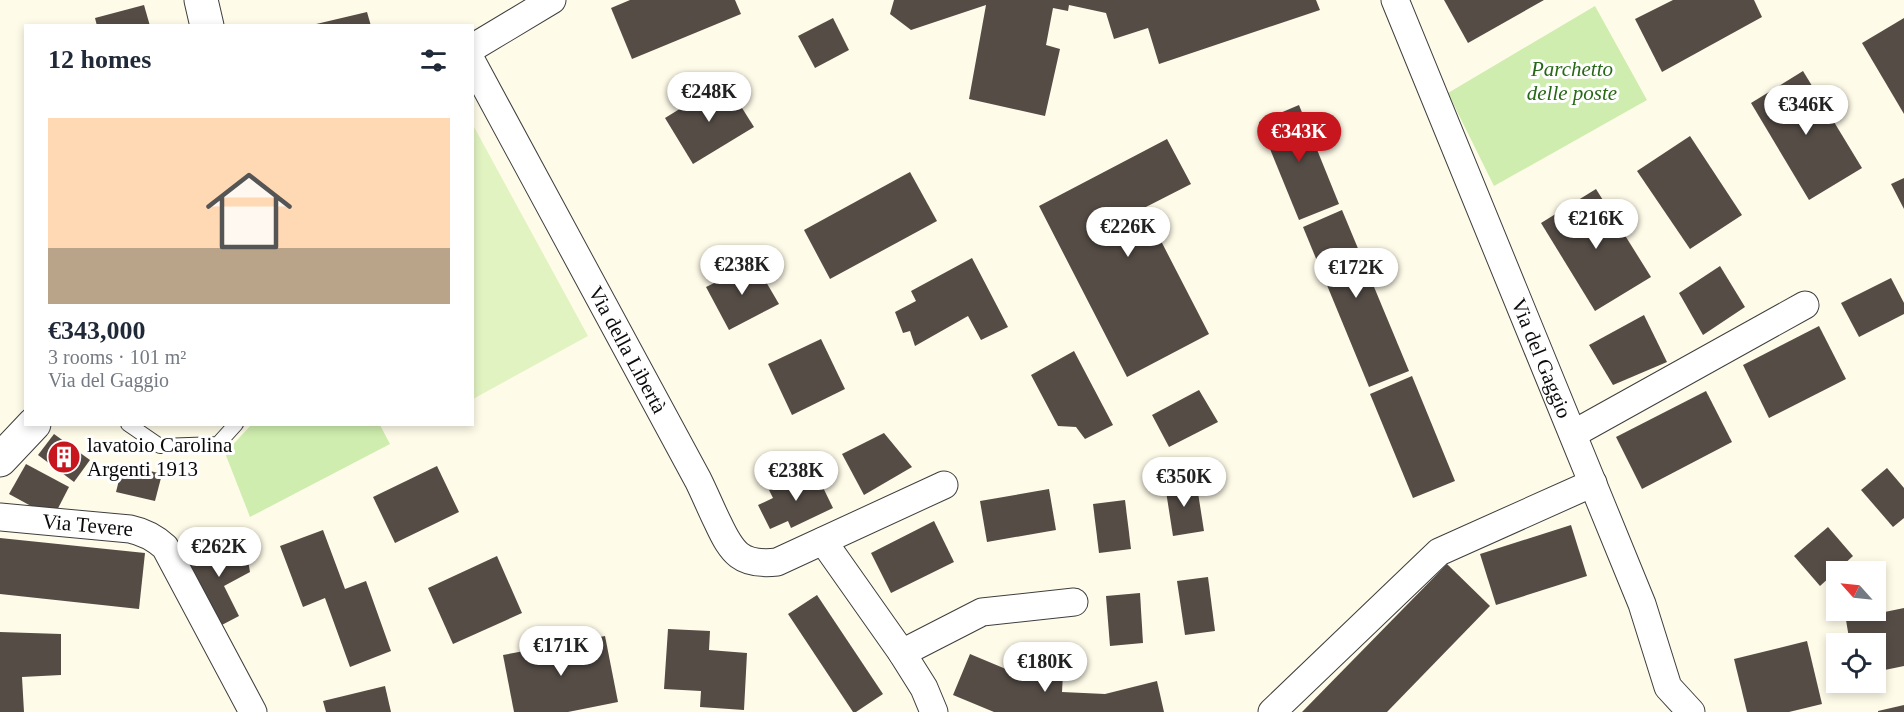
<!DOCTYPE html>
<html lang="en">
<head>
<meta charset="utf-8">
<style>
  :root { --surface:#fff; --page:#f2f2f3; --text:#1f2937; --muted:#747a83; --accent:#c8161e }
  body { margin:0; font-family:Georgia,serif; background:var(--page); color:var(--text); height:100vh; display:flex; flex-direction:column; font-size:22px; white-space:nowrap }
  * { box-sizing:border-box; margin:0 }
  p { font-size:20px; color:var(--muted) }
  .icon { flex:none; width:33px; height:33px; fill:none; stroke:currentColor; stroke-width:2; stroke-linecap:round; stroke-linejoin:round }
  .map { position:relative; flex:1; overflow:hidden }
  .details { position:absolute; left:24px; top:24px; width:450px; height:402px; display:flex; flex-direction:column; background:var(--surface); border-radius:0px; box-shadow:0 3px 9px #0003 }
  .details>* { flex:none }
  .needle { width:39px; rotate:297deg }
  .fabs { position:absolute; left:1826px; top:561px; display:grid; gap:12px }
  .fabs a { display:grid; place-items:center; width:60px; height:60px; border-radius:0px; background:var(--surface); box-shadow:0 3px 9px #0003; font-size:30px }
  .price { position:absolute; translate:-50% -51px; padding:0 14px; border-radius:21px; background:#fff; color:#222; font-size:20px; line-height:39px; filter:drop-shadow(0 2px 3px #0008) }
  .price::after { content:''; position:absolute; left:50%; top:36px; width:18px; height:14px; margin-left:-9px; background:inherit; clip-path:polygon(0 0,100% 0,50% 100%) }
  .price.selected { background:var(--accent); color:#fff }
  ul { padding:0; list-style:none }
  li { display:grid; align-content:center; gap:12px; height:318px; padding:0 24px }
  li span { display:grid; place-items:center; height:186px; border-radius:0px; color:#555 }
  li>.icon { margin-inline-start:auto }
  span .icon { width:108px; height:108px; fill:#fffc; stroke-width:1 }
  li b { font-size:26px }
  h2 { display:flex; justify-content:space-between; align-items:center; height:72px; padding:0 24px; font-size:26px }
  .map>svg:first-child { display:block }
</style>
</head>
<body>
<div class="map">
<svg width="1904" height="712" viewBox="0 0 1904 712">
  <rect width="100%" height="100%" fill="#fffbe9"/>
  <g fill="#cfedaf">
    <path d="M1595,6L1647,100L1494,186L1448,93Z"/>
    <path d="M252,424L380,425L390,444L250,517L225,453Z"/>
  </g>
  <path fill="#e2f3c2" d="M473,125L588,336L473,399H472Z"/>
  <g fill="#554c46">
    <path d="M630,0H735L741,14L632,59L611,8Z"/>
    <path d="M894,0H1316L1320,10L1159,64L1148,28L1114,39L1106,13L1069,5L1068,11L1053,8L1046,45L1060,49L1045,116L969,99L986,5L911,30L890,14Z"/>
    <path d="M1444,0H1544L1468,43Z"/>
    <path d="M1673,0H1754L1762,17L1662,72L1635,19Z"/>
    <path d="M144,5L150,26H97L95,18Z"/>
    <path d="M367,12L371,26H312V25Z"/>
    <path d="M833,18L849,50L815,68L798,36Z"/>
    <path d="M1904,18V114L1862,43Z"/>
    <path d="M1803,71L1862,168L1809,200L1751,103Z"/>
    <path d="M725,81L754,127L693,164L665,118Z"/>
    <path d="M1299,105L1339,204L1299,220L1259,122Z"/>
    <path d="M1690,136L1742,215L1690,249L1637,171Z"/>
    <path d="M1167,139L1191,184L1144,208L1209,334L1127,377L1039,206Z"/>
    <path d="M910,172L937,221L830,279L804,230Z"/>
    <path d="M1904,178V209L1891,184Z"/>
    <path d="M1596,189L1651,277L1595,311L1541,223Z"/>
    <path d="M1342,210L1409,371L1369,387L1303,227Z"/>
    <path d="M972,258L1008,327L981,340L968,316L915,346L910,331L903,333L895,312L916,301L911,291Z"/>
    <path d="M755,263L779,304L729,330L706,287Z"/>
    <path d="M1720,266L1745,307L1703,335L1679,293Z"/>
    <path d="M1891,278L1904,303V314L1859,337L1841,303Z"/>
    <path d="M1644,315L1667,362L1613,385L1589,345Z"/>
    <path d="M1819,326L1846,379L1769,418L1743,365Z"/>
    <path d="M821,339L845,389L792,415L768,364Z"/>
    <path d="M1074,351L1113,425L1085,439L1076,427L1058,426L1031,375Z"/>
    <path d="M1412,376L1455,481L1413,498L1370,394Z"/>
    <path d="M1199,390L1218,422L1169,447L1152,415Z"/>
    <path d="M1706,391L1732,442L1642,489L1616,437Z"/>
    <path d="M884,433L912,467L864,495L842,454Z"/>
    <path d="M54,434L90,460L74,482L38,455Z"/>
    <path d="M26,464L69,487L53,518L9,494Z"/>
    <path d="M123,464L162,474L155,501L116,492Z"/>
    <path d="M437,466L459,512L395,543L373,497Z"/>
    <path d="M1887,468L1904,488V518L1893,527L1861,490Z"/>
    <path d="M815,471L833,508L791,528L788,521L770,529L758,505L773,498L769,490Z"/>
    <path d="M1196,480L1204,531L1173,536L1165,485Z"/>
    <path d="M1049,489L1056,530L987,542L980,501Z"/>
    <path d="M1125,500L1131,549L1099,553L1093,504Z"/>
    <path d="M934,521L954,562L891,593L871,553Z"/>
    <path d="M1571,525L1587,576L1496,605L1480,554Z"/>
    <path d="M1828,527L1853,556L1820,586L1794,556Z"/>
    <path d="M323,530L345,589L366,581L391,651L350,667L325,598L303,607L280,546Z"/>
    <path d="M244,537L250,572L224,586L239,616L218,627L183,563Z"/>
    <path d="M0,538L145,553L139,609L0,594Z"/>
    <path d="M497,556L522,613L453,644L428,588Z"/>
    <path d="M1447,564L1490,606L1387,712H1302Z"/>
    <path d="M1208,577L1215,631L1185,635L1177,581Z"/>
    <path d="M1140,593L1143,643L1110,646L1106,596Z"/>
    <path d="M817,595L883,694L856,712H853L788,614Z"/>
    <path d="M1904,608V666L1875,672V644H1850L1846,620Z"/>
    <path d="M668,629L710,631L709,650L747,653L744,710L700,707L701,691L664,689Z"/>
    <path d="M0,632L61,634V675L22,677L24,712H0Z"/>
    <path d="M605,636L618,702L568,712H514L503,655Z"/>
    <path d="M1807,641L1822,704L1789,712H1747L1734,659Z"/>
    <path d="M970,654L1013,672L1063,674L1062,692L1105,694L1157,681L1164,712H994L953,695Z"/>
    <path d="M385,686L391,712H326L323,701Z"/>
    <path d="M1904,705V712H1878V711Z"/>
  </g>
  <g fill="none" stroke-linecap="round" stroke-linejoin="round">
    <g stroke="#3e3e3e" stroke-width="16">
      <path id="service" d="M128,424L160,446L218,444L236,424"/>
    </g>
    <g stroke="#3e3e3e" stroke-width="29">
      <g id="minor">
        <path id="s1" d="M1395,0L1642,604L1668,687L1691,712"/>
        <path d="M472,48L552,0"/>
        <path id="s2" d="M472,62L698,480C705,494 711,509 718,523C732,553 741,566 777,562L944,485"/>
        <path d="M1573,434L1805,305"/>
        <path id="s3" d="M0,517L130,529C144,532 154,537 165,547L253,712"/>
        <path d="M823,541L902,653L924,688L934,712"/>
        <path d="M902,653L982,612L1074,602"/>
        <path d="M1272,712L1439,552L1593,483"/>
      </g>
    </g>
    <g stroke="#3e3e3e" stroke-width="35">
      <g id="tertiary">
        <path d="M201,0L207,26"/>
        <path d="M0,460L34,424"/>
      </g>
    </g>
    <use href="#service" stroke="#fff" stroke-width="14"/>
    <use href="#minor" stroke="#fff" stroke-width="27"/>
    <use href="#tertiary" stroke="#fff" stroke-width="33"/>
  </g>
  <defs>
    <g id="building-disc" transform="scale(1.725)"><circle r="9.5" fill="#c8161e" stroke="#fff"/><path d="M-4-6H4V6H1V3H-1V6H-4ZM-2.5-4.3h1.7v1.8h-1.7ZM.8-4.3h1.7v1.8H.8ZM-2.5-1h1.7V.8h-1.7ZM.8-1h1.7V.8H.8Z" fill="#fff"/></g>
  </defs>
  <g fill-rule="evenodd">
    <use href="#building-disc" x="64" y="457"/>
  </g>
  <g text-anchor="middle" stroke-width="6" stroke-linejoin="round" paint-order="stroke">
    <g font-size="21" font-style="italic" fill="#276816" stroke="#fff">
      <text x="1572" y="76">Parchetto<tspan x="1572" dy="24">delle poste</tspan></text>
    </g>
    <g font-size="21" fill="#0b0b0b" stroke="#fff">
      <text dy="7" stroke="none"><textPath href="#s2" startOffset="327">Via della Libertà</textPath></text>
      <text dy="7" stroke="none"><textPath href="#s1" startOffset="387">Via del Gaggio</textPath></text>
      <text dy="7" stroke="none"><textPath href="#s3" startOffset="88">Via Tevere</textPath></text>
    </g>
    <g font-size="21" fill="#0b0b0b" stroke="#fff" text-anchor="start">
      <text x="87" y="452">lavatoio Carolina<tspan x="87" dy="24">Argenti 1913</tspan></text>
    </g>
  </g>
</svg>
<div class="fabs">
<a><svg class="needle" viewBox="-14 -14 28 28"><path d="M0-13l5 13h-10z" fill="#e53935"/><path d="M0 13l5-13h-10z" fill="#747a83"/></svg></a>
<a><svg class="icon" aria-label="locate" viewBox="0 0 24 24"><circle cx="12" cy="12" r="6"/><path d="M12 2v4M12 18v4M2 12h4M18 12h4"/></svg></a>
</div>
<b class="price" style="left:709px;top:123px">€248K</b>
<b class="price" style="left:1806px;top:136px">€346K</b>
<b class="price selected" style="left:1299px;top:163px">€343K</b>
<b class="price" style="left:1596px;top:250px">€216K</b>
<b class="price" style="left:1128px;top:258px">€226K</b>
<b class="price" style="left:742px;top:296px">€238K</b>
<b class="price" style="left:1356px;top:299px">€172K</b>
<b class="price" style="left:796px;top:502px">€238K</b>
<b class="price" style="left:1184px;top:508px">€350K</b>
<b class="price" style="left:219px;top:578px">€262K</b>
<b class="price" style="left:561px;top:677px">€171K</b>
<b class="price" style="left:1045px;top:693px">€180K</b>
<section class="details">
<h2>12 homes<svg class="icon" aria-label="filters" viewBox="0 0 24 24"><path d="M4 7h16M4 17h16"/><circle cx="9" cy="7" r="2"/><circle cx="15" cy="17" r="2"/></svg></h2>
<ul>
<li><span style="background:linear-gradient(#ffd9b3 70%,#b9a48a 0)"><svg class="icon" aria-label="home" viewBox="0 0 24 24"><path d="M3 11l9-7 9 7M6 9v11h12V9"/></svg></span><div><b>€343,000</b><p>3 rooms · 101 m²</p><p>Via del Gaggio</p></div></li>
</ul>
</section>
</div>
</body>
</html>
